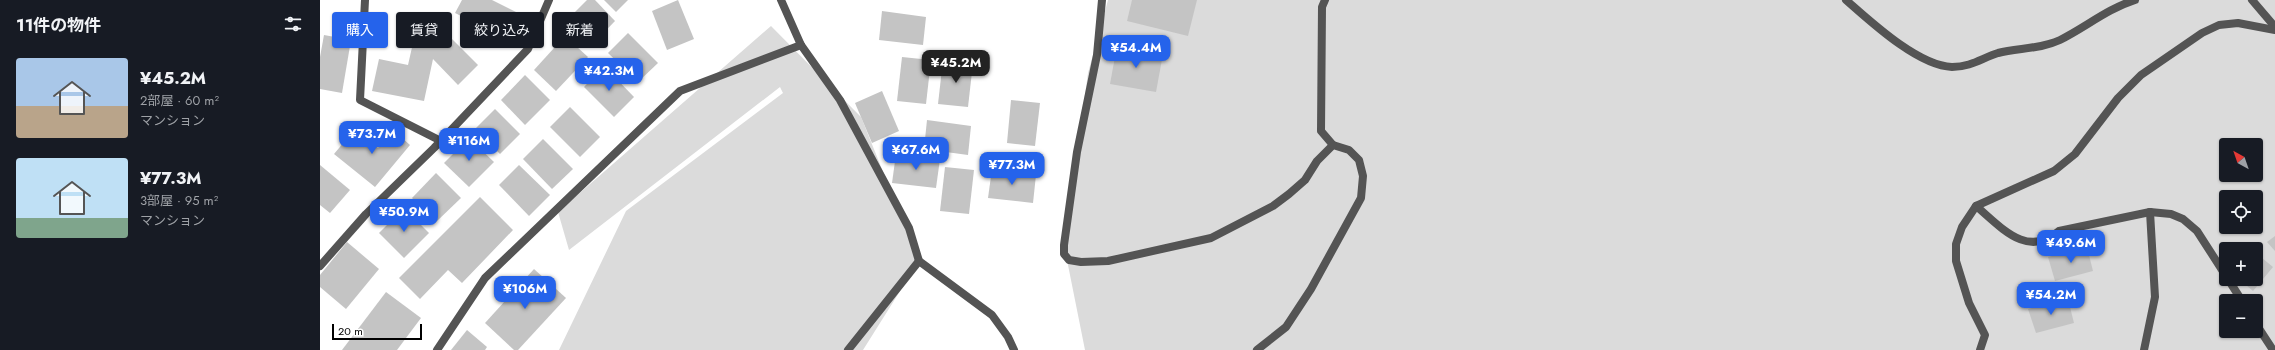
<!DOCTYPE html>
<html lang="ja">
<head>
<meta charset="utf-8">
<style>
  :root { --surface:#171b24; --page:#20242c; --text:#f1f3f6; --muted:#9ea1a6; --accent:#2563eb }
  body { margin:0; font-family:Jost,"Noto Sans JP",sans-serif; background:var(--page); color:var(--text); height:100vh; display:flex; flex-direction:column; font-size:15px; white-space:nowrap }
  * { box-sizing:border-box; margin:0 }
  p { font-size:13px; color:var(--muted) }
  .icon { flex:none; width:22px; height:22px; fill:none; stroke:currentColor; stroke-width:2; stroke-linecap:round; stroke-linejoin:round }
  .map { position:relative; flex:1; overflow:hidden }
  .details { display:flex; flex-direction:column; background:var(--surface); width:320px }
  .details>* { flex:none }
  .banner { position:absolute; left:12px; top:12px; width:380px; height:36px; display:flex; gap:8px }
  .needle { width:26px; rotate:320deg }
  .tools { position:absolute; left:1899px; top:138px; display:grid; gap:8px }
  .tools a { display:grid; place-items:center; width:44px; height:44px; border-radius:4px; background:var(--surface); box-shadow:0 1px 3px #0004; font-size:20px }
  .scale { position:absolute; left:12px; bottom:10px; width:90px; box-sizing:border-box; padding-left:4px; border:2px solid #000; border-top:0; font-size:11px; line-height:14px; white-space:nowrap; color:#000; -webkit-text-stroke:3px #fff; paint-order:stroke }
  .price { position:absolute; translate:-50% -34px; padding:0 9px; border-radius:8px; background:var(--accent); color:#fff; font-size:13px; line-height:26px; filter:drop-shadow(0 1px 2px #0008) }
  .price::after { content:''; position:absolute; left:50%; top:24px; width:12px; height:9px; margin-left:-6px; background:inherit; clip-path:polygon(0 0,100% 0,50% 100%) }
  .price.on { background:#222; color:#fff }
  ul { padding:0; list-style:none }
  li { display:flex; align-items:center; gap:12px; height:100px; padding:0 16px }
  li span { display:grid; place-items:center; flex:none; width:112px; height:80px; border-radius:4px; color:#555 }
  li>.icon { margin-inline-start:auto }
  span .icon { width:48px; height:48px; fill:#fffc; stroke-width:1 }
  li b { font-size:17px }
  h2 { display:flex; justify-content:space-between; align-items:center; height:48px; padding:0 16px; font-size:17px }
  .tag { padding:0 14px; border-radius:4px; background:var(--surface); box-shadow:0 1px 3px #0004; font-size:14px; line-height:36px }
  .tag.on { background:var(--accent); color:#fff }
  main { display:flex; flex:1; min-height:0 }
  .map>svg:first-child { display:block }
</style>
</head>
<body>
<main>
<section class="details">
<h2>11件の物件<svg class="icon" aria-label="filters" viewBox="0 0 24 24"><path d="M4 7h16M4 17h16"/><circle cx="9" cy="7" r="2"/><circle cx="15" cy="17" r="2"/></svg></h2>
<ul>
<li><span style="background:linear-gradient(#a9c7e8 60%,#b9a48a 0)"><svg class="icon" aria-label="home" viewBox="0 0 24 24"><path d="M3 11l9-7 9 7M6 9v11h12V9"/></svg></span><div><b>¥45.2M</b><p>2部屋 · 60 m²</p><p>マンション</p></div></li>
<li><span style="background:linear-gradient(#bfe0f5 75%,#7fa58c 0)"><svg class="icon" aria-label="home" viewBox="0 0 24 24"><path d="M3 11l9-7 9 7M6 9v11h12V9"/></svg></span><div><b>¥77.3M</b><p>3部屋 · 95 m²</p><p>マンション</p></div></li>
</ul>
</section>
<div class="map">
<svg width="1955" height="350" viewBox="0 0 1955 350">
  <rect width="100%" height="100%" fill="#fff"/>
  <g fill="#dbdbdb" fill-rule="evenodd">
    <path d="M788,0H1955V350H765L744,245L768,73ZM1906,145H1936V175H1906ZM1906,197H1936V227H1906ZM1906,249H1936V279H1906ZM1906,301H1936V331H1906Z"/>
    <path d="M451,26L541,117L599,261L543,350H239L306,211L463,93L460,87L249,250L238,212Z"/>
  </g>
  <g fill="#c4c4c4">
    <path d="M142,0H172L196,12L182,36L135,13Z"/>
    <path d="M267,0H275L295,21L271,46L246,21Z"/>
    <path d="M284,0H308L296,12Z"/>
    <path d="M358,0L374,39L347,50L332,11Z"/>
    <path d="M812,0H877L868,36L807,21Z"/>
    <path d="M562,11L606,17L603,45L559,40Z"/>
    <path d="M122,29L158,65L138,85L113,59L104,101L52,91L59,59L88,65L93,43L106,45Z"/>
    <path d="M308,33L338,63L318,82L288,53Z"/>
    <path d="M4,35L31,40L22,93L0,89V57Z"/>
    <path d="M245,36L268,57L236,91L214,70Z"/>
    <path d="M797,46L843,54L836,92L790,84Z"/>
    <path d="M582,57L611,60L606,104L577,101Z"/>
    <path d="M623,60L653,63L648,107L618,104Z"/>
    <path d="M284,66L314,97L294,117L264,87Z"/>
    <path d="M205,75L230,100L205,125L181,100Z"/>
    <path d="M562,91L579,131L552,143L535,103Z"/>
    <path d="M691,100L720,103L715,146L687,143Z"/>
    <path d="M250,107L280,137L260,157L230,127Z"/>
    <path d="M175,109L200,134L180,154L155,129Z"/>
    <path d="M607,120L651,126L648,155L604,149Z"/>
    <path d="M35,129L58,148L73,130L90,145L55,187L14,154Z"/>
    <path d="M149,138L174,162L149,187L124,163Z"/>
    <path d="M223,139L253,169L232,189L203,159Z"/>
    <path d="M576,154L620,159L616,188L572,183Z"/>
    <path d="M0,165L30,190L10,213L0,205Z"/>
    <path d="M199,165L230,195L209,216L179,185Z"/>
    <path d="M625,167L654,170L649,214L620,211Z"/>
    <path d="M672,169L716,175L713,203L668,198Z"/>
    <path d="M116,173L141,198L116,222L92,198Z"/>
    <path d="M160,197L193,230L142,283L128,270L100,299L79,278Z"/>
    <path d="M84,208L109,233L84,258L59,233Z"/>
    <path d="M1955,236V251L1947,242Z"/>
    <path d="M27,242L59,269L26,309L0,287V275Z"/>
    <path d="M1767,247L1773,271L1735,281L1728,257Z"/>
    <path d="M1936,253L1953,267L1933,291L1919,279H1936Z"/>
    <path d="M214,269L246,298L198,350H194L165,323Z"/>
    <path d="M66,292L101,318L77,350H22Z"/>
    <path d="M1748,299L1754,323L1716,333L1708,309Z"/>
    <path d="M147,330L167,347L165,350H131Z"/>
  </g>
  <g fill="none" stroke-linecap="round" stroke-linejoin="round">
    <g stroke="#545454" stroke-width="8">
      <path d="M45,0L40,100L121,141"/>
      <path d="M461,0L481,45L520,100L589,228L599,261L672,315L688,337L694,350"/>
      <path d="M782,0L777,55L757,152L744,245V254L749,260L761,262L788,261L891,238L953,206L969,194L985,180L997,161L1013,145L1029,150L1039,160L1043,176L1041,198L991,289L966,327L937,350"/>
      <path d="M1005,0L1002,7L1001,131L1013,145"/>
      <path d="M1526,0C1550,21 1598,66 1632,67C1651,67 1662,58 1678,53C1698,48 1721,49 1740,40C1766,27 1787,9 1815,0"/>
      <path d="M1932,0L1955,27"/>
      <path d="M1656,206C1681,227 1707,259 1739,231L1830,212L1851,214L1863,219L1877,231L1906,276"/>
      <path d="M0,266L46,214L114,148L208,49L229,0"/>
      <path d="M1908,279L1922,301"/>
      <path d="M1936,324L1953,350"/>
      <path d="M117,350L165,278L360,91L481,45"/>
      <path d="M528,350L599,261"/>
      <path d="M1660,350L1665,335L1649,303L1636,261V244L1642,227L1656,206L1734,171L1755,154L1798,98L1821,75L1882,33L1899,25L1918,23L1955,30"/>
      <path d="M1824,350L1835,297L1830,212"/>
    </g>
  </g>
</svg>
<div class="tools">
<a><svg class="needle" viewBox="-14 -14 28 28"><path d="M0-13l5 13h-10z" fill="#e53935"/><path d="M0 13l5-13h-10z" fill="#9ea1a6"/></svg></a>
<a><svg class="icon" aria-label="locate" viewBox="0 0 24 24"><circle cx="12" cy="12" r="6"/><path d="M12 2v4M12 18v4M2 12h4M18 12h4"/></svg></a>
<a>+</a>
<a>−</a>
</div>
<div class="scale">20 m</div>
<b class="price" style="left:816px;top:69px">¥54.4M</b>
<b class="price on" style="left:636px;top:84px">¥45.2M</b>
<b class="price" style="left:289px;top:92px">¥42.3M</b>
<b class="price" style="left:52px;top:155px">¥73.7M</b>
<b class="price" style="left:149px;top:162px">¥116M</b>
<b class="price" style="left:596px;top:171px">¥67.6M</b>
<b class="price" style="left:692px;top:186px">¥77.3M</b>
<b class="price" style="left:84px;top:233px">¥50.9M</b>
<b class="price" style="left:1751px;top:264px">¥49.6M</b>
<b class="price" style="left:205px;top:310px">¥106M</b>
<b class="price" style="left:1731px;top:316px">¥54.2M</b>
<div class="banner">
<a class="tag on">購入</a>
<a class="tag">賃貸</a>
<a class="tag">絞り込み</a>
<a class="tag">新着</a>
</div>
</div>
</main>
</body>
</html>
